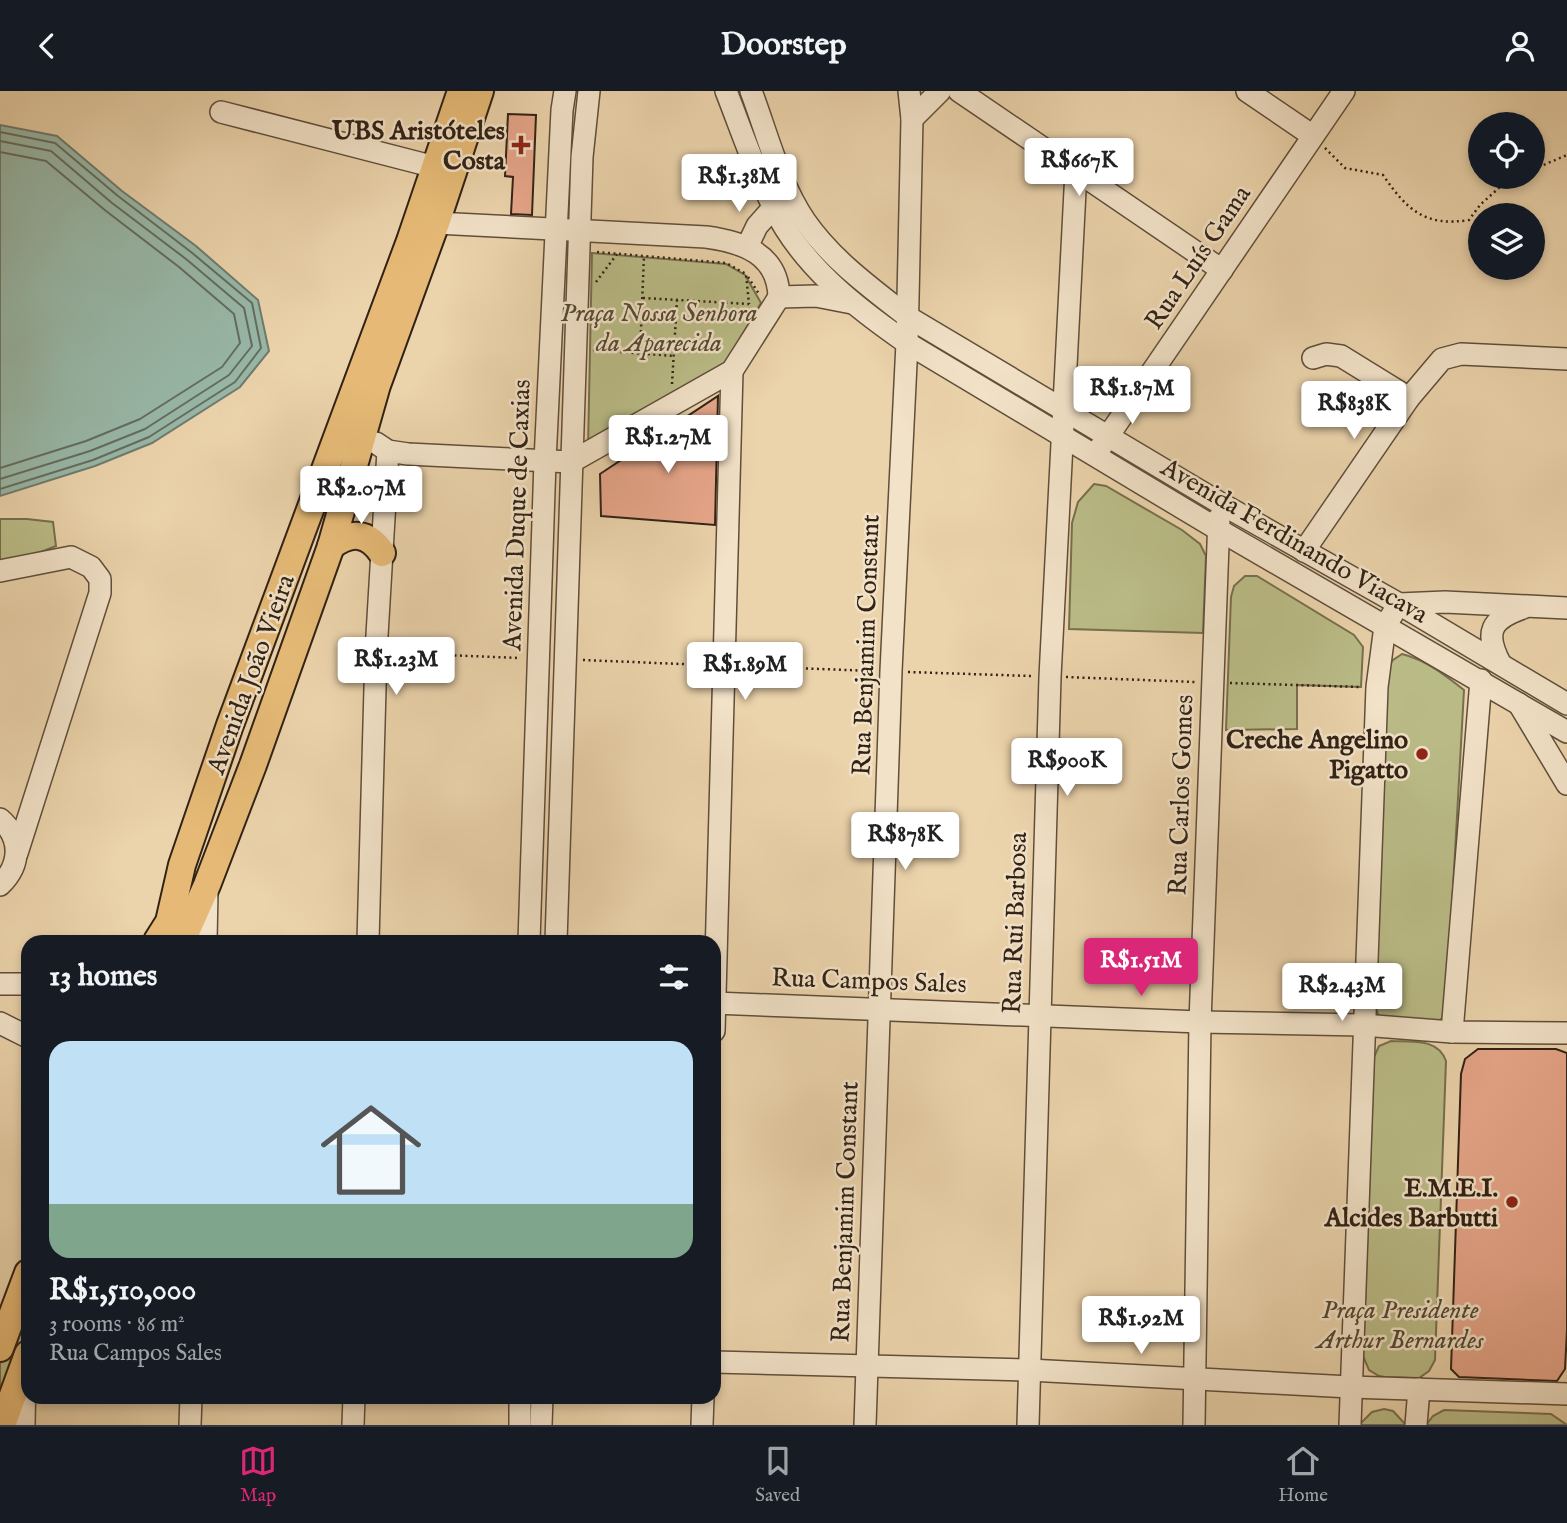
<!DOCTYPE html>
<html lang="en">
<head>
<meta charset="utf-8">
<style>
  :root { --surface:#171b24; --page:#242831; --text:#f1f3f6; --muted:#9ea1a6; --line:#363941; --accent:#db2777 }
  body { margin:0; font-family:"IM FELL English",serif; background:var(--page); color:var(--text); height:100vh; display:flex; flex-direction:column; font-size:26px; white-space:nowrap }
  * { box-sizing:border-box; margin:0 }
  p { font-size:23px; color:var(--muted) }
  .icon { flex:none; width:38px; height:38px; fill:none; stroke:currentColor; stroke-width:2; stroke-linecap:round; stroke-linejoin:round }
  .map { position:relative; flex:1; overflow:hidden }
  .side { position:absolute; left:21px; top:844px; width:700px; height:469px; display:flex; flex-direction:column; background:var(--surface); border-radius:21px; box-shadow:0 4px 10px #0003 }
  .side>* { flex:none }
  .fabs { position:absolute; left:1468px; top:21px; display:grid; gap:14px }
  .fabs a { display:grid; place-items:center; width:77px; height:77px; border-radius:50%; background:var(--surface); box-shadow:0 4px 10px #0003; font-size:35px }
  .price { position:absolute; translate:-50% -60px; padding:0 16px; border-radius:7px; background:#fff; color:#222; font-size:23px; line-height:46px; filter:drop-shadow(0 2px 4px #0008) }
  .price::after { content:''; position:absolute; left:50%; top:42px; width:21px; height:16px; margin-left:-10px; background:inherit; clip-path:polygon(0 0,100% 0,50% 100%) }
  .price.selected { background:var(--accent); color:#fff }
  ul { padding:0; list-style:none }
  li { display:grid; align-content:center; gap:14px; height:371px; padding:0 28px }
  li span { display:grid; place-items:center; height:217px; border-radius:21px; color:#555 }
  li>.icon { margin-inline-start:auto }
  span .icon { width:126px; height:126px; fill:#fffc; stroke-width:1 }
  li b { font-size:30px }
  h2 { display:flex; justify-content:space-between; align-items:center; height:84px; padding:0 28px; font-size:30px }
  header { display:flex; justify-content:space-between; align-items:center; height:91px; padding:0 28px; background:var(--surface); font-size:32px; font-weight:700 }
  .dock { display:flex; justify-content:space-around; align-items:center; height:98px; border-top:2px solid var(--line); background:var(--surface); font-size:19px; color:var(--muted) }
  .dock a { display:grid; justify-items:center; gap:4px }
  .dock .selected { color:var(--accent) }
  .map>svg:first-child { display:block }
</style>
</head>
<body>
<header><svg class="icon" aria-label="back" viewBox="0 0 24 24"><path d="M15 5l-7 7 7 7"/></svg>Doorstep<svg class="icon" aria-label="person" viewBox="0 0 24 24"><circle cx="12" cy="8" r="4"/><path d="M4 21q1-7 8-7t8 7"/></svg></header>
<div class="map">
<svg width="1567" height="1334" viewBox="0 0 1567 1334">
  <rect width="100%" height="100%" fill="#ebd3ab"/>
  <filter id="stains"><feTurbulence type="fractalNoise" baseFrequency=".00286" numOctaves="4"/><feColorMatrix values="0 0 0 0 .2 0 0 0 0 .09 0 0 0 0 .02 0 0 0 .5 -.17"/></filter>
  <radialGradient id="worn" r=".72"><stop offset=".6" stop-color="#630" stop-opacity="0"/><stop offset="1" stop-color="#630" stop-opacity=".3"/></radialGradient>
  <g fill="#babc87" stroke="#766f4e" stroke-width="2">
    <path d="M592,162L726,173L745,184L761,212L723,276L588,357Z"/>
    <path d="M1094,393L1106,395L1182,439L1200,453L1206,465L1203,542L1069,538L1072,432L1078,411Z"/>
    <path d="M0,428H27L53,431L56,455L0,477Z"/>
    <path d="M1245,485H1257L1354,544L1363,556L1361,596L1297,594V638L1226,639L1231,506L1234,495Z"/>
    <path d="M1402,563C1426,569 1445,584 1464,599L1446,924L1431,936H1388L1378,923L1373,911L1388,576L1393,569Z"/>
    <path d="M1391,950C1412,951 1438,947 1446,970L1435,1269L1429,1280L1419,1287L1385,1286L1379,1285L1369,1279L1363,1265L1374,966L1379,955Z"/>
    <path d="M28,1198V1242L0,1318V1273Z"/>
    <path d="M1384,1318L1393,1320L1406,1334H1359L1372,1321Z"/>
    <path d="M1444,1319L1551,1323L1567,1334H1426L1433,1325Z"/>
  </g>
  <path fill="#98b8a8" stroke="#6f7c6e" stroke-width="2" d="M0,34L57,45L122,100L196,155L258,209L269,260L240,296L152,352L95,375L0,405Z"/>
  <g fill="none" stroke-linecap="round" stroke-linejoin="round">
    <g stroke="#646d5f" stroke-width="2">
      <path d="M0,41L55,52L118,105L191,161L252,212L261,257L235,291L149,346L93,369L0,398"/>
      <path d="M0,50L51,60L112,112L186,168L244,217L252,255L229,284L145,338L90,360L0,388"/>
      <path d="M0,61L46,70L106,120L179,176L234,223L240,252L222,276L140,328L86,350L0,377"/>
    </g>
  </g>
  <g fill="#e7a68a" stroke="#312216" stroke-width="2">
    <path d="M508,23L536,24L532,124L511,123L513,86L505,85Z"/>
    <path d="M718,305L715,434L601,425L600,383Z"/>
    <path d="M1478,958H1556L1567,962V1239L1565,1278L1557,1290L1459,1286L1451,1278L1461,983L1465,968Z"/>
  </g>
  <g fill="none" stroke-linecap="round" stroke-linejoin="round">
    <g stroke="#604e3b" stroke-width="24">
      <g id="minor">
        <path d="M726,0C741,38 754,78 773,115C801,174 855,216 907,252L1219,439L1567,641"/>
        <path d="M751,0C767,42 779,92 805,130C832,169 871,197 908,226L1220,412L1399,513L1567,613"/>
        <path d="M959,0L1222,179"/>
        <path d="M1247,0L1313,45"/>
        <path d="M221,21L435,76"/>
        <path d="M912,28L940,0"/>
        <path d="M436,132L706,146C743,151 778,163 779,206"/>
        <path d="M747,156L757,135L773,117"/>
        <path d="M779,206L816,205L852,212"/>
        <path d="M1313,267L1326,263L1341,265L1409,307"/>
        <path d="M376,352L388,360L408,363L571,371L732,280L779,206"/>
        <path d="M1100,357L1344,0"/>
        <path d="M1304,460L1409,307L1442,268L1461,263L1567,268"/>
        <path d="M0,480L71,466L91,476L100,488V502L17,762"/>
        <path d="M1500,572C1484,541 1491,528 1523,517"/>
        <path d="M1519,613L1567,693"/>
        <path d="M0,728C22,747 21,774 0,794"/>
        <path d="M206,850L207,800"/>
        <path d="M368,850L376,561L388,360"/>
        <path d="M529,850L545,370L562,19L565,0"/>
        <path d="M556,850L582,66L589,0"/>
        <path d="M0,893H28"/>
        <path d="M714,912L1200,931L1363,934L1452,941L1567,942"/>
        <path d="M0,932L28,946"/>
        <path d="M714,940L732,280"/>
        <path d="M1452,941L1481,589"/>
        <path d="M714,1271L1029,1279L1350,1296L1567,1303"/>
        <path d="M24,1334L25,1284"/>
        <path d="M190,1334L191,1306"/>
        <path d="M353,1334L354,1306"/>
        <path d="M520,1334V1306"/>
        <path d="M541,1334L542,1306"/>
        <path d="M702,1334L703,1306"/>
        <path d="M865,1334L891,580L907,252L912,28L909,0"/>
        <path d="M1028,1334L1050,586L1076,80"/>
        <path d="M1194,1334L1200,931L1219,427"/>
        <path d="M1350,1334L1377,596L1385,535L1399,513L1445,511L1567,517"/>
        <path d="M1416,1334L1419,1298"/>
      </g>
    </g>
    <g stroke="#312216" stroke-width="30">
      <g id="major">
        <path d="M331,455C351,440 368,441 382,462"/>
        <path d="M157,850L169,831L182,774L230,634L410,150L461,0"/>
        <path d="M182,850L207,794L253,674L331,455L377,294L436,132L480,0"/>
        <path d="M0,1257L28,1182"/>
        <path d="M2,1334L28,1263"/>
      </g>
    </g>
    <g stroke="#312216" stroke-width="2.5" stroke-dasharray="2 3.5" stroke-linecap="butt">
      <path d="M1325,57L1345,77L1383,84C1407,119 1425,136 1469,129L1480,114L1511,86"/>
      <path d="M1533,76L1541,75L1567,64"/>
      <path d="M597,161L726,172L746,183L749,213"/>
      <path d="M748,186L759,203"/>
      <path d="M596,191L617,163"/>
      <path d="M643,207L749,213L751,216"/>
      <path d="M593,259L674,265"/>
      <path d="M640,263L644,165"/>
      <path d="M672,293L677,209"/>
      <path d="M394,562L520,567"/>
      <path d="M583,569L706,574"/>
      <path d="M740,575L874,580"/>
      <path d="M908,581L1031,585"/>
      <path d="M1066,586L1195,591"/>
      <path d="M1230,592L1360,596"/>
    </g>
    <use href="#minor" stroke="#f2e2c8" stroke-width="21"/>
    <use href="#major" stroke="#e6ba76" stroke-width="26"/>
  </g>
  <g fill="#8f2418" stroke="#f2e2c8" stroke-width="2.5">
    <path d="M517.5 43.5h7v7h7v7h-7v7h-7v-7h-7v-7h7z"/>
    <circle cx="1422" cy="663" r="7"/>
    <circle cx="1512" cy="1111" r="7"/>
  </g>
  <g text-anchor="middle" stroke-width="5" stroke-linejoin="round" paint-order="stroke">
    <g font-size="26" font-weight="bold" fill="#312216" stroke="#f2e2c8" text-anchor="end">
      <text x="505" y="48">UBS Aristóteles<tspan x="505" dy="30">Costa</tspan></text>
      <text x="1408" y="657">Creche Angelino<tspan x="1408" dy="30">Pigatto</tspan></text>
      <text x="1498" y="1105">E.M.E.I.<tspan x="1498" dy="30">Alcides Barbutti</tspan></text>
    </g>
    <g font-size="26" fill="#312216" stroke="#f2e2c8">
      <text transform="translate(1197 166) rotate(-56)" y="9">Rua Luís Gama</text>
      <text transform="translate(516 424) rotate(-88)" y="9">Avenida Duque de Caxias</text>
      <text transform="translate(1295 449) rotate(30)" y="9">Avenida Ferdinando Viacava</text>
      <text transform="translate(865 554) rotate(-88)" y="9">Rua Benjamim Constant</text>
      <text transform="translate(250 583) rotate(-70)" y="9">Avenida João Vieira</text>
      <text transform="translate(1180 704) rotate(-88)" y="9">Rua Carlos Gomes</text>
      <text transform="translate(1014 832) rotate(-88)" y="9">Rua Rui Barbosa</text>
      <text transform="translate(869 889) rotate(2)" y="9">Rua Campos Sales</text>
      <text transform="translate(844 1121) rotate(-88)" y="9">Rua Benjamim Constant</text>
    </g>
    <g font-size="26" font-style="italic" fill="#534832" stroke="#f2e2c8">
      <text x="659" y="230">Praça Nossa Senhora<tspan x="659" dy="30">da Aparecida</tspan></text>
      <text x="1400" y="1227">Praça Presidente<tspan x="1400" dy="30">Arthur Bernardes</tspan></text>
    </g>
  </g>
  <rect width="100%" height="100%" filter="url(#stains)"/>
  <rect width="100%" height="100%" fill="url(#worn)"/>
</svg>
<div class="fabs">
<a><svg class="icon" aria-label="locate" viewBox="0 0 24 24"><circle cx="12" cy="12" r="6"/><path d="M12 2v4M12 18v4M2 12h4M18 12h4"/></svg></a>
<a><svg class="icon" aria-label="layers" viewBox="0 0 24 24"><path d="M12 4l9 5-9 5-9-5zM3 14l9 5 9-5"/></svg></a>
</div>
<b class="price" style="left:1079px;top:107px">R$667K</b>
<b class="price" style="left:739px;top:123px">R$1.38M</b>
<b class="price" style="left:1132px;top:335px">R$1.87M</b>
<b class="price" style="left:1354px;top:350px">R$838K</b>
<b class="price" style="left:668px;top:384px">R$1.27M</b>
<b class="price" style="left:361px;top:435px">R$2.07M</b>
<b class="price" style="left:396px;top:606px">R$1.23M</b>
<b class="price" style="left:745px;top:611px">R$1.89M</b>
<b class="price" style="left:1067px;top:707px">R$900K</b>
<b class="price" style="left:905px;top:781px">R$878K</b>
<b class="price selected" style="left:1141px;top:907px">R$1.51M</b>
<b class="price" style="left:1342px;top:932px">R$2.43M</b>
<b class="price" style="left:1141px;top:1265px">R$1.92M</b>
<section class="side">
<h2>13 homes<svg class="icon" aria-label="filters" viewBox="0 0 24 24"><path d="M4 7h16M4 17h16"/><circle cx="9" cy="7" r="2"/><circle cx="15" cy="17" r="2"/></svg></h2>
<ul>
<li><span style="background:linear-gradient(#bfe0f5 75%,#7fa58c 0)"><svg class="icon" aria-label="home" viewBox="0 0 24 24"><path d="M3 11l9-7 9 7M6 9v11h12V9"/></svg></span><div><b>R$1,510,000</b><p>3 rooms · 86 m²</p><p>Rua Campos Sales</p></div></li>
</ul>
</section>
</div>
<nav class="dock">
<a class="selected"><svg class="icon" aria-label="map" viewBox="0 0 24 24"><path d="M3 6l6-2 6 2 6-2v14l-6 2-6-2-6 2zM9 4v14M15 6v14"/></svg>Map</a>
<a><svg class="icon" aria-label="saved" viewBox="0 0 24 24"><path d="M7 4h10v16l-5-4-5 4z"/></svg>Saved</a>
<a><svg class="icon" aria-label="home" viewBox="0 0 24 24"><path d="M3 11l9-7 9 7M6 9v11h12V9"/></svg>Home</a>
</nav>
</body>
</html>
